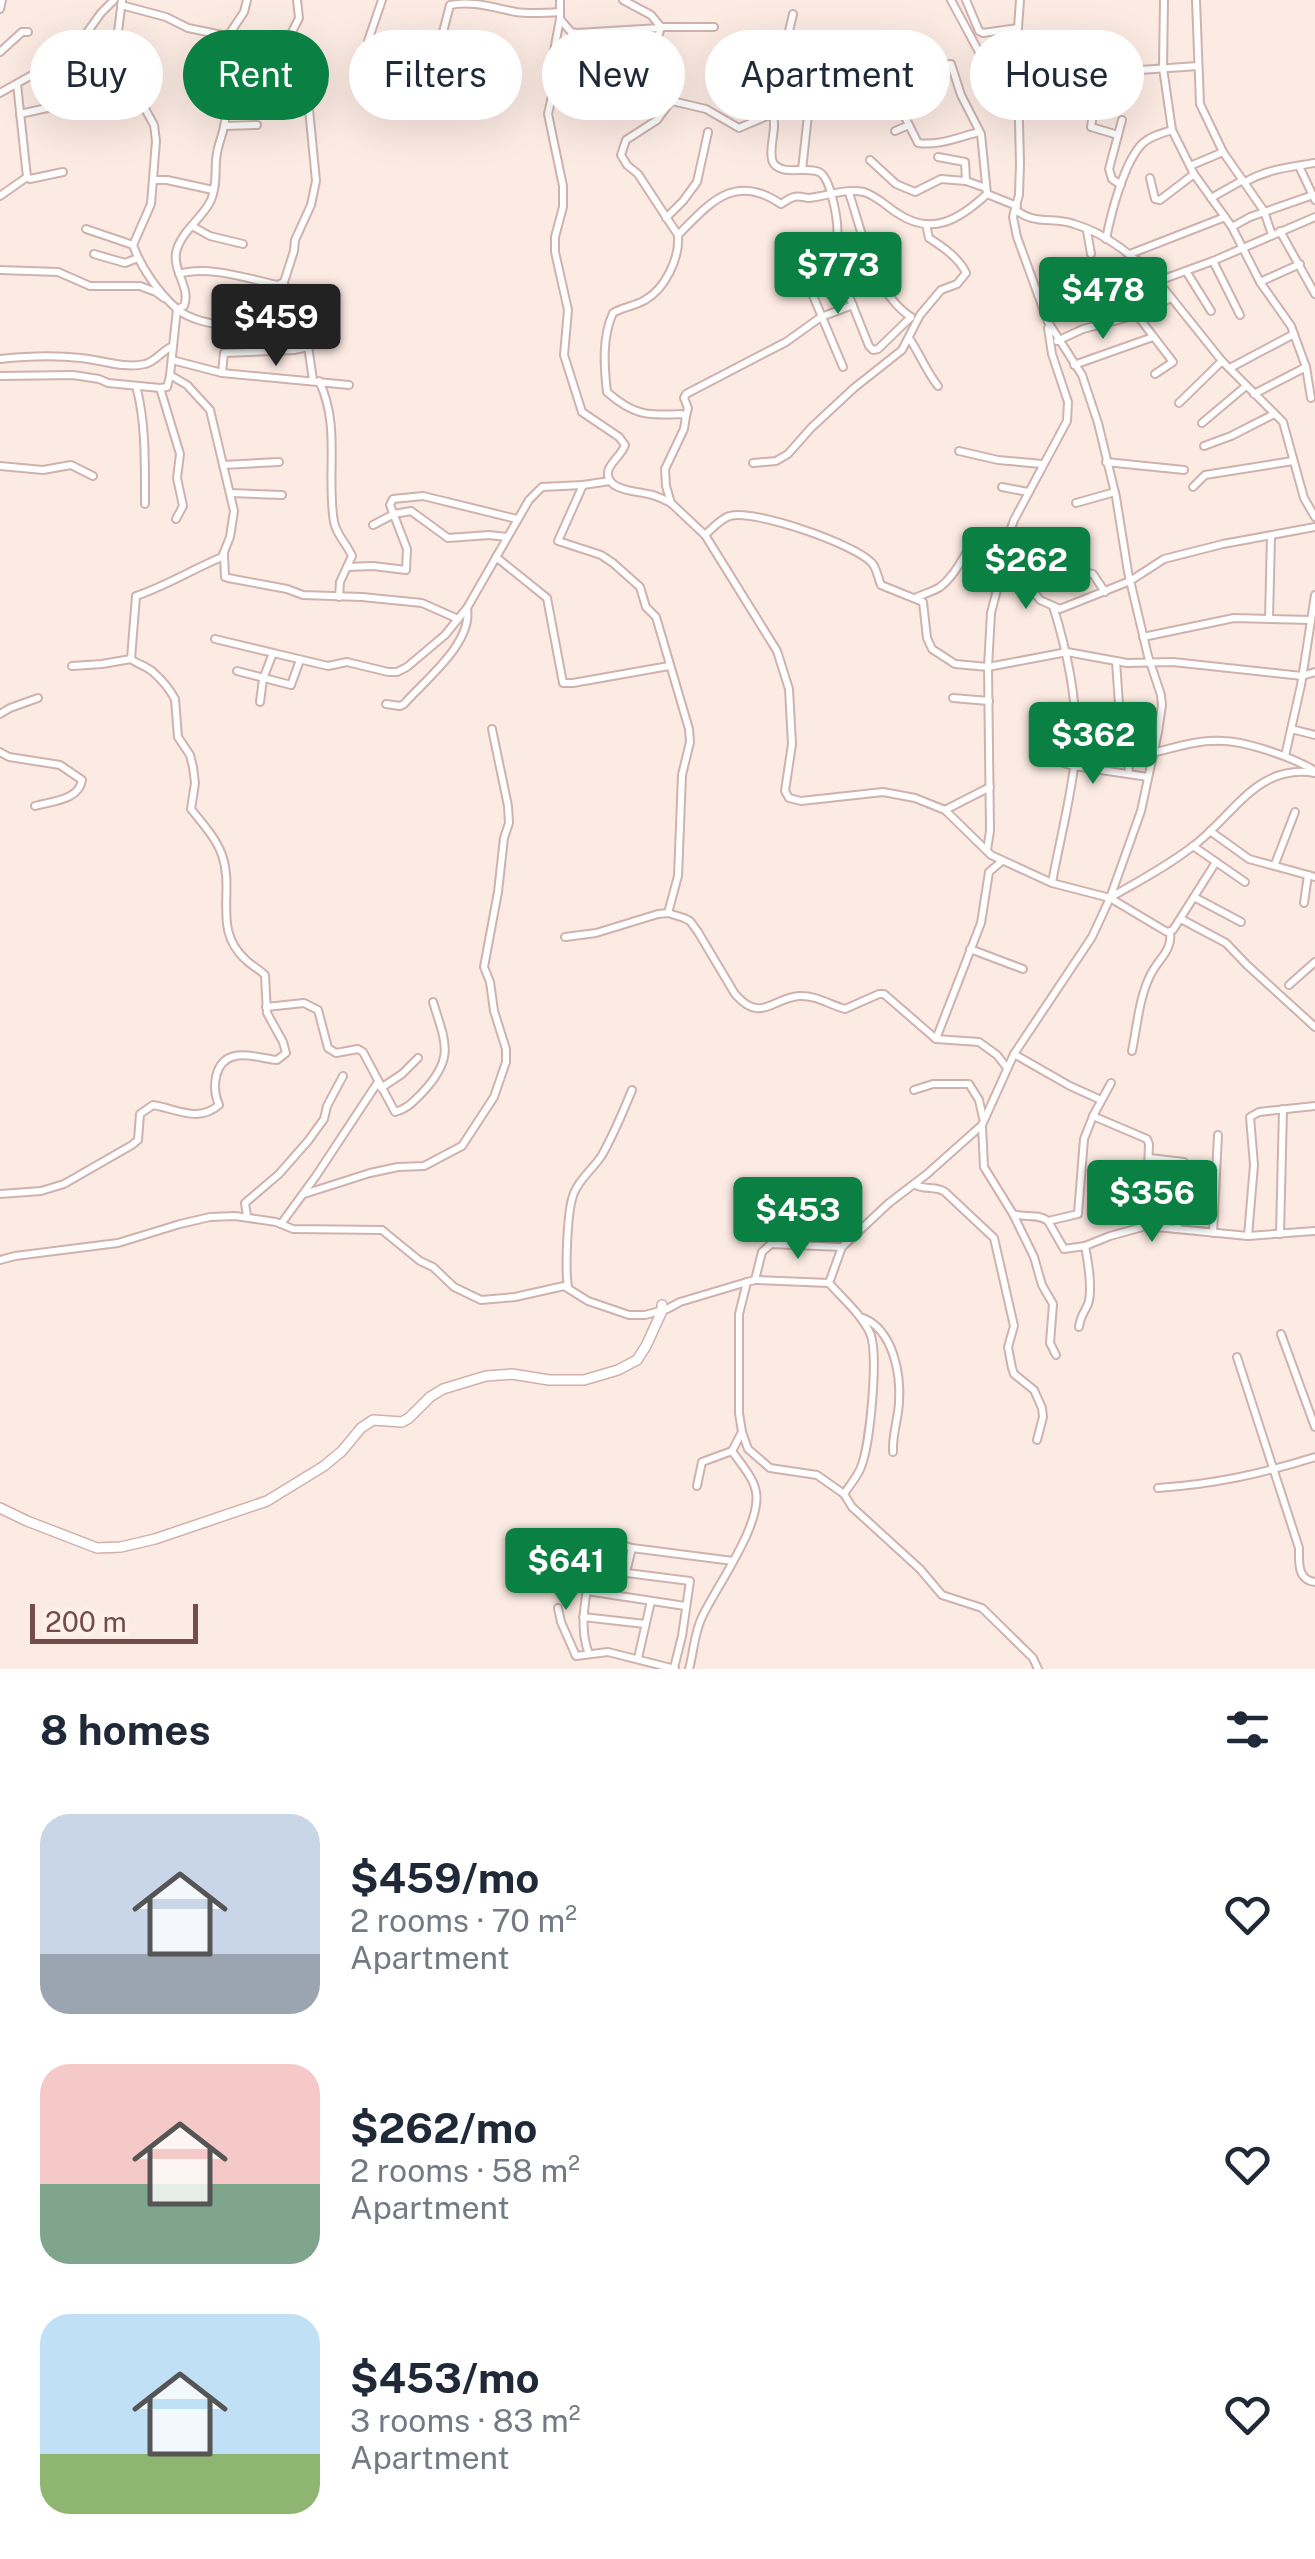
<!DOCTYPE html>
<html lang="en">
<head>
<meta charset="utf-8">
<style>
  :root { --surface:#fff; --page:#f2f2f3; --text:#1f2937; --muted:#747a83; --accent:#0b8043 }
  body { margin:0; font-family:"Public Sans",sans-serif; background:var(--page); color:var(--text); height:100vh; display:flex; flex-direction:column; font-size:38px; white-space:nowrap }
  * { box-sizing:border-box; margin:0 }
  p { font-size:32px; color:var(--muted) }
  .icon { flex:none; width:55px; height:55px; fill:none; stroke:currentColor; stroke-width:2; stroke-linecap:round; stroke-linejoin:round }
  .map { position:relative; height:1669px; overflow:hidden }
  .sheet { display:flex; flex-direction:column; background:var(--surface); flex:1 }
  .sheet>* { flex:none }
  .banner { position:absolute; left:30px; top:30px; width:1255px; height:90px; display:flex; gap:20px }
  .scale { position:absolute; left:30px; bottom:25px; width:168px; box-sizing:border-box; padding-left:10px; border:5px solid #744c49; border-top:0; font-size:28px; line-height:35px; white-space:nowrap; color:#744c49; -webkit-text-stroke:8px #fff0e9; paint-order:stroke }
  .price { position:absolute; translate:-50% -85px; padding:0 22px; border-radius:10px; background:var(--accent); color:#fff; font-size:32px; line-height:65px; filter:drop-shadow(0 2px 5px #0008) }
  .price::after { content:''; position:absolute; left:50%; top:60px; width:30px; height:22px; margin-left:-15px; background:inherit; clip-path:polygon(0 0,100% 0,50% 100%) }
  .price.selected { background:#222; color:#fff }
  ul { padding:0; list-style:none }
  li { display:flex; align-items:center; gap:30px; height:250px; padding:0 40px }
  li span { display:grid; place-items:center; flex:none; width:280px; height:200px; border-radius:30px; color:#555 }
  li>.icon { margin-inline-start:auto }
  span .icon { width:120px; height:120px; fill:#fffc; stroke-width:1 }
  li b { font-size:42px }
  h2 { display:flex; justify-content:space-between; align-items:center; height:120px; padding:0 40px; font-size:42px }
  .pill { padding:0 35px; border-radius:45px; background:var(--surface); box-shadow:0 10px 40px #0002; font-size:35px; line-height:90px }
  .pill.selected { background:var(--accent); color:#fff }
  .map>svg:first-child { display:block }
</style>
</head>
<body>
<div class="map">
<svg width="1315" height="1669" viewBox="0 0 1315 1669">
  <rect width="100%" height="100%" fill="#fcebe3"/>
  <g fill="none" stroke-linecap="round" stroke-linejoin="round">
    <g stroke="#cfb2ad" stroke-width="10">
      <g id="street">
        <path d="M122,0L114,63L121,79L139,98L154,125L156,141L151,204L133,245C141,268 159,293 177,309L184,306C191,288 173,272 176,253C180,232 203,218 211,200C218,184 214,168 217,153C219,140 227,126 225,114C223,103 211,100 207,89L228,36L244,12L247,0"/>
        <path d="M297,0L299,18L286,44L282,57L284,68L297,78L309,109L316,181L311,205L295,240L294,251L284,282L285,302L291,315L306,332L313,380"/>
        <path d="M560,0V19L554,51V87L548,114L563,186V207L555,237V252L568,310L564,355L582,412L619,437L625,445C622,455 609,463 608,472C606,491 637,491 648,494C656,495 663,499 671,503"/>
        <path d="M623,0L651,15L661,27L659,34L644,45L641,62L647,70L673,89L674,97L657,120L626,140L621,155L627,165L638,174L678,235C680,258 665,289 645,300C635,306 623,307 613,313C602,337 604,366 607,392C633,415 647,416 681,414L686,416L684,429L665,469L666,486L671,503L705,535L777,651L789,689L792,744L785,791L789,798L801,801L883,792L915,798L945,810L991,855L1052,883L1110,898L1167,932L1173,930L1216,862"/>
        <path d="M951,0L1008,106H1021"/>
        <path d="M966,0L979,31L983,33L1018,28"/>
        <path d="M1020,0L1017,42L1020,163L1019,195L1015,209C1032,225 1054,217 1074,224C1108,234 1134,257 1158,281L1213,261L1315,217"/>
        <path d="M1164,0L1163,68L1172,130L1194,174L1232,227L1260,282L1291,326L1306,367L1311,398"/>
        <path d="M1196,0L1200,104L1223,152L1264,211L1272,235"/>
        <path d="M121,5L166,17L188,28L227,36"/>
        <path d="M0,9L2,0"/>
        <path d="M793,14L785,48L782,53L774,57C766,77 774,104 774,126C774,136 768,156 774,164C785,176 807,166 819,172C831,177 839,224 837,237C837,240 833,247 831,251L869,346L873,350L878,349L911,317"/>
        <path d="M560,19L571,32L577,33L660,28"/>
        <path d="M661,27H714"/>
        <path d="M443,32L450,5C471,0 495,8 516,12C530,14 545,13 560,12"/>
        <path d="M368,41L382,0"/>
        <path d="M1017,42L1102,54L1106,58L1110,68L1140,70L1198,66"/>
        <path d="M0,52L22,32H28"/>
        <path d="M1107,65L1100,70L1091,127L1118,135"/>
        <path d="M915,68L892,70L887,73L885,84C898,92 905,100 918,90L915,68L951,64L961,95L981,134L987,194"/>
        <path d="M17,84L27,177L30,179L63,172"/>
        <path d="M0,93L73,52L101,13L114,0"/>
        <path d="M898,96L905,101V117L909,125"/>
        <path d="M672,101L706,109L739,128L774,113"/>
        <path d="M20,114L101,96"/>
        <path d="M224,126L257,125"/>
        <path d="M895,131L909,125L918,143C939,146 959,137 979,132"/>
        <path d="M938,157L965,162L966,181"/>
        <path d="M870,160L896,184L915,192L941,179L966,181L986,188"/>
        <path d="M1190,166L1223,152"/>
        <path d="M1299,166L1315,200"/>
        <path d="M802,170L809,106L808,69"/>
        <path d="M1150,178L1155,199L1160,200L1194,174"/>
        <path d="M153,180H167L213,190"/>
        <path d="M1245,182C1268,169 1290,167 1315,163"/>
        <path d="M1121,185L1112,179L1109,169L1122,120"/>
        <path d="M849,193C863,234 873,292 911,317"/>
        <path d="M987,194L1017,206"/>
        <path d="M0,196L27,177"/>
        <path d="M1211,198L1243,180"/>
        <path d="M666,218L683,201L697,182L708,132"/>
        <path d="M192,226L210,236L243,244"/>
        <path d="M1232,227L1250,217L1313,195"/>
        <path d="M86,229L133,245"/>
        <path d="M1087,231L1091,254"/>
        <path d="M1280,231L1315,294"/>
        <path d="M678,235C710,203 734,172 781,204C785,202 789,198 794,197C799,195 804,198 809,198C827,196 846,188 864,192C877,196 886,206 897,213C932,237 960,219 987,194"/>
        <path d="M1106,239C1111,214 1124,161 1143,143C1151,136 1162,133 1172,130"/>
        <path d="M94,254L125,263L138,258"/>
        <path d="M1130,254L1225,217"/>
        <path d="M1213,261L1240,315"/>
        <path d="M801,267L843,367"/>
        <path d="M0,270L58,272L90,286H140L156,292L164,298"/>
        <path d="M1186,271L1211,311"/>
        <path d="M179,274C209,265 248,279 278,285L284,282"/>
        <path d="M1158,281L1222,361L1283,422L1304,498L1315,517"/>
        <path d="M1260,282L1300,264"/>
        <path d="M1100,284L1137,260"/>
        <path d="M1038,295L1060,286"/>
        <path d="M1137,315L1173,362L1155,374"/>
        <path d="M1048,328L1052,354L1068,402L1067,421L1014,520L1009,534V549L1022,577L1040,600L1060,609L1130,581L1164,559L1223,544L1315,527"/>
        <path d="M909,338C920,354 926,371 938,386"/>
        <path d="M1057,341L1083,329L1137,315L1171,298"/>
        <path d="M0,359C27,356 54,355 81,358C102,360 124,369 145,364C155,362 162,351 171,347"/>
        <path d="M172,360L222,373L349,385"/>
        <path d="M1074,365L1153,337"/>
        <path d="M1230,368L1294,334"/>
        <path d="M222,373L224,353L294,350L309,347"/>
        <path d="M0,376L73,375L99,379L108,383L160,388L167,387L170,376"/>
        <path d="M319,381C341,426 326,474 334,522C337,536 347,544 352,556L340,582L339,597"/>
        <path d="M136,386C146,421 145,467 145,504"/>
        <path d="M160,388L180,454L177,478L183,506L176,519"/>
        <path d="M1254,394L1306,367"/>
        <path d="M1179,403L1222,361"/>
        <path d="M686,416L688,408L684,398L686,394L786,342L821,317L853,305"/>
        <path d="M1202,423L1246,386"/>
        <path d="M1204,446L1231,436L1274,414"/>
        <path d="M959,451L998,460L1042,464"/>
        <path d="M1106,462L1184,470"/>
        <path d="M753,463L776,461L788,454L811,428L854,388L902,350L920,315L941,290L957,284L966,273C959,258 943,247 929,238L926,224"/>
        <path d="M223,465L279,462"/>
        <path d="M0,466L43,470L71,465L93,476"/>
        <path d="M583,485L558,541L601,555L613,563L640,587L646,607L656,617L689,729L690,742L682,775L678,876L668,913"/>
        <path d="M1002,487L1028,492"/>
        <path d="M1193,487L1205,475L1293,461"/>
        <path d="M230,493L282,495"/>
        <path d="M1076,503L1115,492"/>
        <path d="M373,525L394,514L411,511L448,538L489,535L507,537"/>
        <path d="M705,535C712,529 721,518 730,516C754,509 855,544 872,563C877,569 878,578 881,585L923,602L927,638L932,649L955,664L988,667L1067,652L1127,663L1173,662L1302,676L1315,672"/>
        <path d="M224,555L225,577L228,578L287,589L303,595L362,597L422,603L458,619"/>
        <path d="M496,557L547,598L563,683H573L669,666"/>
        <path d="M1016,560L1054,565L1093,574L1105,592"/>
        <path d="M1027,562L1034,538"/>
        <path d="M347,567L373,566L406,570L407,549L390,505L393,499L423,496L517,519"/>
        <path d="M917,597C924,594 934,591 940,587C959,573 965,548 982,533L1009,534"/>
        <path d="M1269,619L1271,536"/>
        <path d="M1143,637L1234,618L1311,620"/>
        <path d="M215,639L328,666L347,662L388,672H397L407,667L445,635L467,608L529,500L542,487L583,485L610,481"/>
        <path d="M1116,661L1121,733L1127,751L1129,773"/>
        <path d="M72,666L102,664L131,659"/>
        <path d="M237,671L291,685L300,660"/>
        <path d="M953,698L989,701"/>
        <path d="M260,702L263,679L273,653"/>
        <path d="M386,704L400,706L404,704C425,680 473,643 467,608"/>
        <path d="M0,714L10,708L38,698"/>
        <path d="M1291,729L1315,735"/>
        <path d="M0,752L9,757L60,765L82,780C79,800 53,801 35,806"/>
        <path d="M1153,753C1176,747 1200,739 1224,741C1248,742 1295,758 1315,771"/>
        <path d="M1285,756L1301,685L1315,595"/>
        <path d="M1046,758L1074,766L1148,777"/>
        <path d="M945,810L990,787"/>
        <path d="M1210,831L1249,859L1315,877"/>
        <path d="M1193,846L1245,882"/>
        <path d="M987,850L990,831L988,667L991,613L1008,547"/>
        <path d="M1275,864L1295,812"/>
        <path d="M1052,883C1059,844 1069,806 1074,767C1081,713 1069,657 1053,606"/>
        <path d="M1111,897C1138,882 1167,866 1192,847C1233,817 1256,763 1315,773"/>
        <path d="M1194,897L1241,922"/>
        <path d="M1304,903L1308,875"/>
        <path d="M1181,919L1226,943L1247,965L1315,1027"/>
        <path d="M565,937L596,933L658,914L668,913L684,918L690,921L698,932L735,994C761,1024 772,998 799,996C816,995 830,1005 845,1009L879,994H884L936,1039L979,1042L997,1055L1007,1068"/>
        <path d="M970,949L1023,969"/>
        <path d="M1289,985L1315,962"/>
        <path d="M266,1007L304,1003L318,1010L328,1048L336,1053L358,1049L363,1052L395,1112C407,1109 413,1102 422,1093C455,1058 446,1044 433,1002"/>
        <path d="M936,1039L981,923L989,872L1002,861"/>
        <path d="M1132,1051C1137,1027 1139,998 1150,976C1157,960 1173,951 1170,932"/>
        <path d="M1014,1054L1070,1086L1101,1100"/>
        <path d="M381,1088L402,1074L418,1058"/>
        <path d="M914,1090L933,1084H969L979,1100L983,1118"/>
        <path d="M1093,1116L1147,1139L1149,1144L1146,1226"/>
        <path d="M982,1126L984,1167L1013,1214L1034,1257L1042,1285L1053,1304L1050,1343L1056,1355"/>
        <path d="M1149,1158L1184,1162L1186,1167L1177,1229"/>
        <path d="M914,1184C924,1191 935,1185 945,1192L994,1238L1014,1326L1008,1347L1012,1368L1014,1374L1034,1390L1042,1408L1043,1417L1037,1440"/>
        <path d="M0,1194L41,1191L64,1184L132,1145L138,1140L140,1114L153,1105C177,1109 198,1123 219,1105C212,1089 213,1061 235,1056C248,1053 264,1059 277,1060L286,1053L283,1042L267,1013L265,975C259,969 252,966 246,960C212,930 235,892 222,855C216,838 202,823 191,809L195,783L193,767L190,755L178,737L175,699C170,690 161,679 153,672C146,666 137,664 131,659L136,596C166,586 193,569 222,557L230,537L234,511L210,410L187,385L170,375L177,309C200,329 267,332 291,315"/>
        <path d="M304,1194L370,1173L398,1167L424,1166L462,1146L494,1097L506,1062V1049L494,1011L490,982L484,967L498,892L504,838L509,823L508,806L492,729"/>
        <path d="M1013,1214C1024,1218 1038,1213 1048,1221L1064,1249L1085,1246L1110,1236L1146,1226L1248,1236L1315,1231"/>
        <path d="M247,1216L245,1203L279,1174L308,1141L324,1119L327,1106L343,1076"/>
        <path d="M1048,1221L1078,1214L1084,1139L1093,1116L1111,1083"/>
        <path d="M281,1224L316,1176L378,1082"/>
        <path d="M1213,1233L1218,1135"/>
        <path d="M1280,1234L1283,1109"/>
        <path d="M1248,1236L1254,1165L1250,1117L1259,1112L1315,1106"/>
        <path d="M842,1247L771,1244L762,1252L755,1280L747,1282L739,1314V1413L742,1432L748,1449L770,1468L817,1475L844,1494L852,1507L920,1569L942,1595L982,1608L1033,1658L1038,1669"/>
        <path d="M0,1260L15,1256L118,1243L180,1224L210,1217L235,1216L276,1222L293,1229L382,1230L420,1261L433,1267L454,1287L481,1300L515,1297L564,1286L588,1301L629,1315H645L667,1309L680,1302L747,1282"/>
        <path d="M755,1280L829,1283C843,1299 861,1314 870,1333C879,1354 870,1445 861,1467C858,1476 849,1486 844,1494"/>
        <path d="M829,1283L842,1247L889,1203L927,1174L982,1125L1014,1054L1092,937L1110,898L1141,811L1158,732L1162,705L1161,695L1148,656L1128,572L1116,497L1098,423L1082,375L1048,322L1017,237L1013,217L1015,209"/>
        <path d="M568,1287C565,1269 567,1209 574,1193C580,1178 594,1168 602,1155C614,1134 623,1112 632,1090"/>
        <path d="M863,1318C893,1330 901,1373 899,1403C898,1420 892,1435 893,1452"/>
        <path d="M1079,1327C1080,1317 1084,1313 1088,1304C1093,1289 1088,1262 1085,1246"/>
        <path d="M1281,1334L1315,1427"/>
        <path d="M1237,1357L1299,1548C1299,1562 1297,1580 1315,1582"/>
        <path d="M697,1486L702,1462L732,1451L742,1432"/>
        <path d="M1158,1488C1215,1484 1261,1474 1315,1457"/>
        <path d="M567,1545L581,1538H600L632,1548L733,1561"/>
        <path d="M572,1566L690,1581L682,1636L674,1668"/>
        <path d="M626,1572L632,1548"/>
        <path d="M587,1591L685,1606"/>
        <path d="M558,1608L561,1622L576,1656L608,1652L675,1669"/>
        <path d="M583,1617L645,1624"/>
        <path d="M589,1654C578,1627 586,1596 591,1567"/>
        <path d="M638,1658L651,1601"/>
        <path d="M689,1669C694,1651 694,1632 703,1615C717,1586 762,1524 756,1492C754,1478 740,1463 732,1451"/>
      </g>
    </g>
    <g stroke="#d2b0aa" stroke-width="12">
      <path id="secondary" d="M0,1508L27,1521L97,1548L121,1547L155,1539L267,1501L324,1466L342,1451L361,1428L373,1420L402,1422L409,1418L430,1397L443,1389L486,1376L512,1374L549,1380H584L618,1370L637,1360L646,1346L662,1311V1305"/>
    </g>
    <use href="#street" stroke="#fff" stroke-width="6"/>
    <use href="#secondary" stroke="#fff" stroke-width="9"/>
  </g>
</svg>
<div class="scale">200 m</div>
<b class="price" style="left:838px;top:317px">$773</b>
<b class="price" style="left:1103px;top:342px">$478</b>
<b class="price selected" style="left:276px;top:369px">$459</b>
<b class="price" style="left:1026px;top:612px">$262</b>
<b class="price" style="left:1093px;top:787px">$362</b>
<b class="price" style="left:1152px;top:1245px">$356</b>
<b class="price" style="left:798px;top:1262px">$453</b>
<b class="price" style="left:566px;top:1613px">$641</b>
<div class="banner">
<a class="pill">Buy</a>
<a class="pill selected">Rent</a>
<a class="pill">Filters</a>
<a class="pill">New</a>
<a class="pill">Apartment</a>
<a class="pill">House</a>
</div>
</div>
<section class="sheet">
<h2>8 homes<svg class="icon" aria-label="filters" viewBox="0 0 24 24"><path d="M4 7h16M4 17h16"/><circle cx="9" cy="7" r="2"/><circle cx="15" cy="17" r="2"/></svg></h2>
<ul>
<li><span style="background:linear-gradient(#c9d6e8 70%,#9aa5b1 0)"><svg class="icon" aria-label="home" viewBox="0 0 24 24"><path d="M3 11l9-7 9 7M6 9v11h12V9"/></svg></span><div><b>$459/mo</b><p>2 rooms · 70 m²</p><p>Apartment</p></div><svg class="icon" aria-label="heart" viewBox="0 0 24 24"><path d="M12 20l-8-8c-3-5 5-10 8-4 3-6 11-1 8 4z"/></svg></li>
<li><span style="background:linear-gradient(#f6c9c9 60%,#7fa58c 0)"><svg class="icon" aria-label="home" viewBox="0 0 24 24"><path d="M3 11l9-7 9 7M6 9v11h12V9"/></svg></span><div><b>$262/mo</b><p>2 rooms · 58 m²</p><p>Apartment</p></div><svg class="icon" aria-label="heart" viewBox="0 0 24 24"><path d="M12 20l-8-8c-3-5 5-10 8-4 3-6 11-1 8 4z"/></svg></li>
<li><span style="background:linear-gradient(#bfe0f5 70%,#8fb573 0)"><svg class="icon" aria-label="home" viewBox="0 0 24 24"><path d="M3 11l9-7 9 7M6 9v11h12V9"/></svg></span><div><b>$453/mo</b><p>3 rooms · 83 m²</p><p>Apartment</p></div><svg class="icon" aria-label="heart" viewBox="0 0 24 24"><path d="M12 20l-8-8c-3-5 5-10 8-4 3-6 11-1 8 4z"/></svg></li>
</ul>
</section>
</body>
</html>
